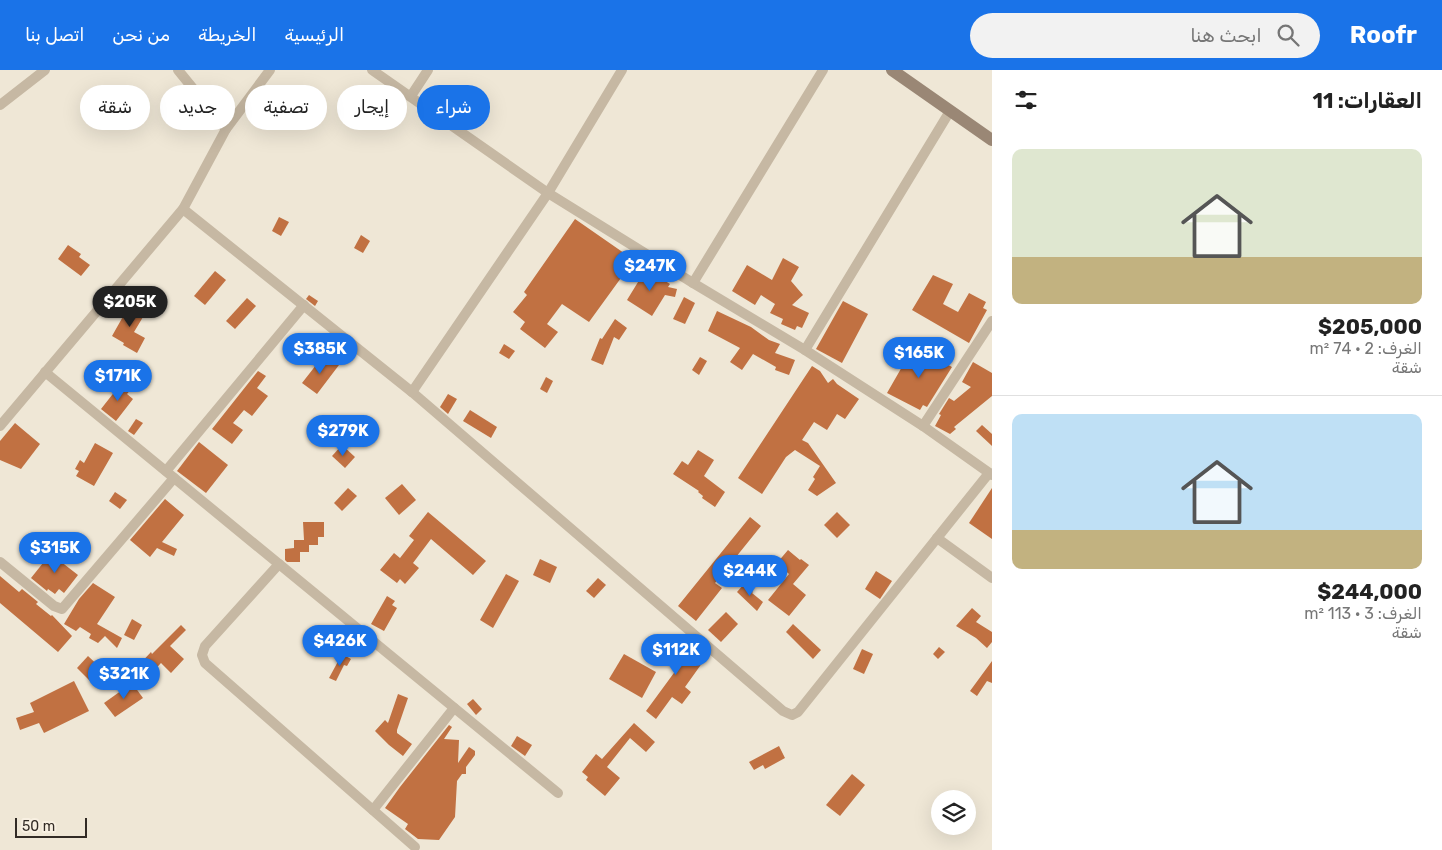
<!DOCTYPE html>
<html lang="ar">
<head>
<meta charset="utf-8">
<style>
  :root { --surface:#fff; --page:#f2f2f2; --text:#222; --muted:#767676; --line:#e0e0e0; --accent:#1a73e8 }
  body { margin:0; font-family:Rubik,Cairo,sans-serif; background:var(--page); color:var(--text); direction:rtl; height:100vh; display:flex; flex-direction:column; font-size:19px; white-space:nowrap }
  * { box-sizing:border-box; margin:0 }
  p { font-size:16px; color:var(--muted) }
  .icon { flex:none; width:28px; height:28px; fill:none; stroke:currentColor; stroke-width:2; stroke-linecap:round; stroke-linejoin:round }
  .map { position:relative; flex:1; overflow:hidden; direction:ltr }
  .side { display:flex; flex-direction:column; background:var(--surface); width:450px }
  .side>* { flex:none }
  .hud { position:absolute; left:15px; top:15px; width:475px; height:45px; direction:rtl; display:flex; gap:10px }
  .buttons { position:absolute; left:931px; top:720px; display:grid; gap:10px }
  .buttons a { display:grid; place-items:center; width:45px; height:45px; border-radius:50%; background:var(--surface); box-shadow:0 5px 20px #0002; font-size:25px }
  .scale { position:absolute; left:15px; bottom:12px; width:72px; box-sizing:border-box; padding-left:5px; border:2px solid #322b25; border-top:0; font-size:14px; line-height:18px; white-space:nowrap; color:#322b25; -webkit-text-stroke:4px #f8f0e2; paint-order:stroke }
  .price { position:absolute; translate:-50% -42px; padding:0 11px; border-radius:18px; background:var(--accent); color:#fff; font-size:16px; line-height:32px; filter:drop-shadow(0 1px 2px #0008) }
  .price::after { content:''; position:absolute; left:50%; top:30px; width:15px; height:11px; margin-left:-8px; background:inherit; clip-path:polygon(0 0,100% 0,50% 100%) }
  .price.selected { background:#222; color:#fff }
  ul { padding:0; list-style:none }
  li { display:grid; align-content:center; gap:10px; height:265px; padding:0 20px }
  li+li { border-top:1px solid var(--line) }
  li span { display:grid; place-items:center; height:155px; border-radius:10px; color:#555 }
  li>.icon { margin-inline-start:auto }
  span .icon { width:90px; height:90px; fill:#fffc; stroke-width:1 }
  li b { font-size:21px }
  h2 { display:flex; justify-content:space-between; align-items:center; height:60px; padding:0 20px; font-size:21px }
  .pill { padding:0 18px; border-radius:22px; background:var(--surface); box-shadow:0 5px 20px #0002; font-size:18px; line-height:45px }
  .pill.selected { background:var(--accent); color:#fff }
  header { display:flex; align-items:center; gap:30px; box-sizing:border-box; height:70px; padding:0 25px; background:var(--accent); color:#fff }
  header strong { font-size:24px }
  nav { display:flex; gap:28px; margin-inline-start:auto; font-size:18px }
  .search { width:350px; height:45px; background:var(--page); display:flex; align-items:center; gap:12px; box-sizing:border-box; padding:0 18px; border-radius:28px; color:var(--muted); font-size:19px }
  main { display:flex; flex:1; min-height:0 }
  .map>svg:first-child { display:block }
</style>
</head>
<body>
<header>
<strong>Roofr</strong>
<div class="search"><svg class="icon" aria-label="search" viewBox="0 0 24 24"><circle cx="10" cy="10" r="6"/><path d="M15 15l6 6"/></svg>ابحث هنا</div>
<nav><a>الرئيسية</a><a>الخريطة</a><a>من نحن</a><a>اتصل بنا</a></nav>
</header>
<main>
<section class="side">
<h2>العقارات: 11<svg class="icon" aria-label="filters" viewBox="0 0 24 24"><path d="M4 7h16M4 17h16"/><circle cx="9" cy="7" r="2"/><circle cx="15" cy="17" r="2"/></svg></h2>
<ul>
<li><span style="background:linear-gradient(#dfe7d0 70%,#c2b280 0)"><svg class="icon" aria-label="home" viewBox="0 0 24 24"><path d="M3 11l9-7 9 7M6 9v11h12V9"/></svg></span><div><b>$205,000</b><p>الغرف: 2 · 74 m²</p><p>شقة</p></div></li>
<li><span style="background:linear-gradient(#bfe0f5 75%,#c2b280 0)"><svg class="icon" aria-label="home" viewBox="0 0 24 24"><path d="M3 11l9-7 9 7M6 9v11h12V9"/></svg></span><div><b>$244,000</b><p>الغرف: 3 · 113 m²</p><p>شقة</p></div></li>
</ul>
</section>
<div class="map">
<svg width="992" height="780" viewBox="0 0 992 780">
  <rect width="100%" height="100%" fill="#efe7d6"/>
  <g fill="#c17142">
    <path d="M279,147L289,152L281,166L272,161Z"/>
    <path d="M575,149L634,190L589,252L562,234L547,254L558,262L545,278L520,259L525,252L513,242L527,225L524,222Z"/>
    <path d="M361,165L370,171L363,183L354,178Z"/>
    <path d="M68,175L81,184L79,187L90,195L81,206L58,189Z"/>
    <path d="M783,188L799,197L791,211L803,225L792,235L809,243L802,258L797,256L795,260L781,254L783,249L770,243L775,234L761,225L755,235L732,221L747,195L772,210Z"/>
    <path d="M646,199L670,214L668,217L677,219L675,227L665,225L652,246L627,230Z"/>
    <path d="M215,201L226,210L205,235L194,226Z"/>
    <path d="M933,205L953,214L943,234L958,242L969,223L986,232L983,238L987,240L969,273L912,240Z"/>
    <path d="M309,225L318,231L315,236L306,229Z"/>
    <path d="M684,227L695,233L685,254L673,249Z"/>
    <path d="M247,228L256,236L235,259L226,251Z"/>
    <path d="M843,231L868,244L842,293L816,279Z"/>
    <path d="M128,232L146,242L134,262L145,268L137,283L123,275L124,273L112,266L125,243L122,241Z"/>
    <path d="M717,241L751,257L769,270L780,274L775,283L795,290L789,305L775,300L776,297L753,284L742,300L730,292L740,278L708,261Z"/>
    <path d="M615,249L627,258L619,270L614,267L603,295L591,290L600,268L602,269Z"/>
    <path d="M504,274L515,281L509,289L499,283Z"/>
    <path d="M914,276L952,297L927,337L923,335L920,340L887,323Z"/>
    <path d="M700,287L707,291L699,305L692,300Z"/>
    <path d="M329,288L339,295L317,324L302,313L320,290L325,294Z"/>
    <path d="M973,292L992,303V326L954,357L956,359L950,364L935,356L941,345L939,344L949,328L954,331L971,317L962,312Z"/>
    <path d="M812,296L820,301L828,313L833,309L837,314L859,329L845,349L837,344L827,360L814,352L802,370L808,373L836,413L817,426L808,420L815,409L813,407L820,396L795,380L786,387L762,424L738,408Z"/>
    <path d="M258,301L266,306L257,318L268,326L252,346L244,340L233,353L243,360L232,374L212,359Z"/>
    <path d="M546,307L553,311L547,323L540,319Z"/>
    <path d="M123,311L132,318L127,324L133,329L116,351L101,339Z"/>
    <path d="M448,324L457,329L448,344L440,337Z"/>
    <path d="M470,340L497,357L491,368L463,351Z"/>
    <path d="M136,349L143,353L134,365L128,361Z"/>
    <path d="M15,353L40,374L21,399L0,390V371Z"/>
    <path d="M982,355L992,364V376L976,361Z"/>
    <path d="M199,372L228,395L206,423L177,401Z"/>
    <path d="M95,373L113,383L94,416L76,406L79,401L75,399L80,390L84,393Z"/>
    <path d="M342,375L355,387L345,398L332,386Z"/>
    <path d="M698,380L714,390L704,406L725,422L715,437L702,428L703,426L698,422L699,421L673,404L682,391L688,395Z"/>
    <path d="M402,414L416,430L399,445L385,428Z"/>
    <path d="M348,418L357,426L342,441L334,433Z"/>
    <path d="M992,418V469L969,453Z"/>
    <path d="M115,422L127,430L120,439L109,431Z"/>
    <path d="M165,429L184,445L162,472L177,479L174,486L157,478L150,487L130,470Z"/>
    <path d="M428,442L486,491L473,505L431,469L413,493L419,498L405,514L400,509L397,513L380,500L394,483L400,488L414,470L409,466Z"/>
    <path d="M837,442L850,455L837,468L824,455Z"/>
    <path d="M750,447L761,456L715,513L722,518L696,551L678,536Z"/>
    <path d="M303,452H324V467H318V475H309V482H300V492H287L285,490V479L294,478V470H304Z"/>
    <path d="M55,478L64,485L60,491L78,505L64,523L59,519L55,524L48,519L47,521L31,508Z"/>
    <path d="M788,480L800,490L801,489L809,495L793,514L806,525L789,546L768,530L789,504L777,493Z"/>
    <path d="M540,489L557,497L550,513L533,505Z"/>
    <path d="M876,501L892,511L880,529L865,519Z"/>
    <path d="M506,504L519,511L493,558L480,550Z"/>
    <path d="M0,506L19,522L22,519L38,532L36,534L51,546L52,545L72,566L58,582L0,533Z"/>
    <path d="M598,508L606,515L594,528L586,521Z"/>
    <path d="M93,513L115,527L97,554L122,568L117,578L105,566L98,573L89,568L91,564L80,557L76,561L64,554L79,529Z"/>
    <path d="M744,514L753,522L752,523L763,532L757,541L737,522Z"/>
    <path d="M387,526L395,531L392,535L397,538L384,561L371,554Z"/>
    <path d="M972,538L981,546L976,552L992,562V572L987,578L976,568L956,556Z"/>
    <path d="M726,542L738,554L721,572L708,560Z"/>
    <path d="M132,549L142,555L134,570L124,565Z"/>
    <path d="M793,554L821,580L813,589L786,562Z"/>
    <path d="M181,555L186,560L170,576L184,589L171,603L161,593L148,607L137,597L151,582L152,584Z"/>
    <path d="M670,566L689,584L692,579L705,589L685,617L691,622L682,634L672,627L656,649L646,641L679,596L659,578Z"/>
    <path d="M939,577L945,582L938,589L933,584Z"/>
    <path d="M862,579L873,584L864,604L853,599Z"/>
    <path d="M342,584L351,589L347,596L344,595L336,611L329,608Z"/>
    <path d="M624,584L656,602L642,628L609,609Z"/>
    <path d="M88,586L104,601L93,614L77,598Z"/>
    <path d="M992,591V613L987,611L977,626L970,621Z"/>
    <path d="M74,611L89,641L44,663L39,653L20,660L16,648L34,642L30,633Z"/>
    <path d="M132,613L143,628L115,647L104,633Z"/>
    <path d="M398,624L408,628L397,660V663L412,674L403,686L389,675L375,661L385,650L388,653Z"/>
    <path d="M473,629L482,639L476,645L467,634Z"/>
    <path d="M634,653L655,672L646,682L630,668L607,697L620,708L605,726L586,710L588,707L582,702L596,684L602,689Z"/>
    <path d="M449,655L452,657L444,669L459,670L458,693L469,677L475,681V685L466,697V704H462L457,711L455,747L439,770L418,769L405,759L408,754L385,738L400,717Z"/>
    <path d="M517,666L532,675L525,686L511,676Z"/>
    <path d="M779,676L785,688L765,699L763,695L754,700L749,692Z"/>
    <path d="M852,704L865,715L840,746L826,735Z"/>
  </g>
  <g fill="none" stroke-linecap="round" stroke-linejoin="round">
    <g stroke="#c6b8a3" stroke-width="10">
      <path d="M178,0L226,59"/>
      <path d="M372,0L548,123L693,213L805,280L923,356L992,405"/>
      <path d="M411,26L428,0"/>
      <path d="M0,35L45,0"/>
      <path d="M183,139L412,322L783,641L792,645L798,642L989,403"/>
      <path d="M693,213L823,0"/>
      <path d="M805,280L950,41"/>
      <path d="M45,302L558,723"/>
      <path d="M412,322L548,123L622,0"/>
      <path d="M0,356L183,139L226,59L270,0"/>
      <path d="M923,356L992,251"/>
      <path d="M166,401L304,235"/>
      <path d="M937,468L992,508"/>
      <path d="M0,492L54,536L62,539L174,408"/>
      <path d="M279,494L205,576L202,585L205,593L415,777"/>
      <path d="M373,740L454,638"/>
    </g>
    <path stroke="#9a8775" stroke-width="12" d="M892,0L992,70"/>
  </g>
</svg>
<div class="buttons">
<a><svg class="icon" aria-label="layers" viewBox="0 0 24 24"><path d="M12 4l9 5-9 5-9-5zM3 14l9 5 9-5"/></svg></a>
</div>
<div class="scale">50 m</div>
<b class="price" style="left:650px;top:222px">$247K</b>
<b class="price selected" style="left:130px;top:258px">$205K</b>
<b class="price" style="left:320px;top:305px">$385K</b>
<b class="price" style="left:919px;top:309px">$165K</b>
<b class="price" style="left:118px;top:332px">$171K</b>
<b class="price" style="left:343px;top:387px">$279K</b>
<b class="price" style="left:55px;top:504px">$315K</b>
<b class="price" style="left:750px;top:527px">$244K</b>
<b class="price" style="left:340px;top:597px">$426K</b>
<b class="price" style="left:676px;top:606px">$112K</b>
<b class="price" style="left:124px;top:630px">$321K</b>
<div class="hud">
<a class="pill selected">شراء</a>
<a class="pill">إيجار</a>
<a class="pill">تصفية</a>
<a class="pill">جديد</a>
<a class="pill">شقة</a>
</div>
</div>
</main>
</body>
</html>
